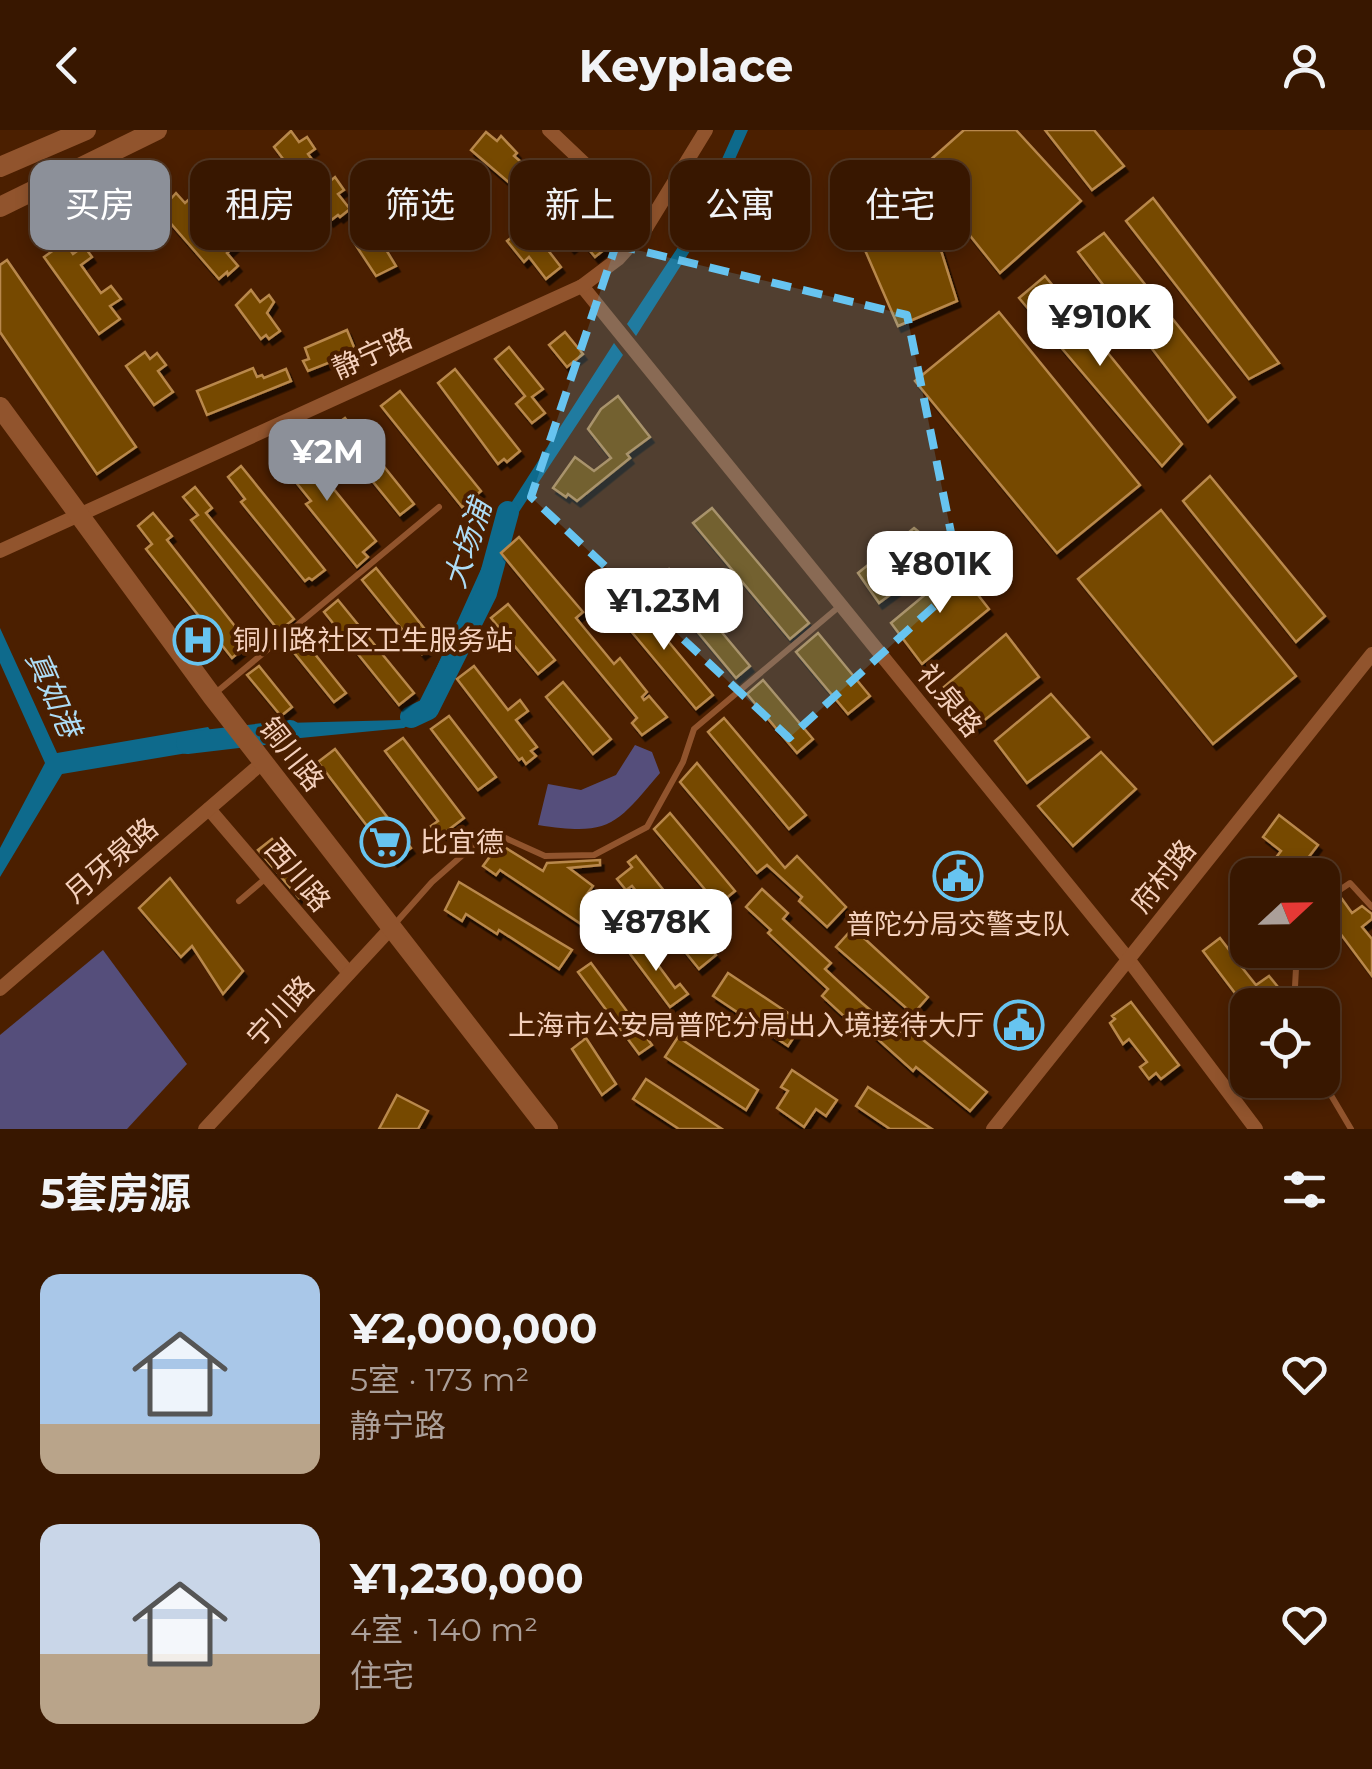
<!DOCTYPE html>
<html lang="zh">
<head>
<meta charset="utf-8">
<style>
  :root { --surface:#381700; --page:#3f200a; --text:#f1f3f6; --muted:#ab9f99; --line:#523622; --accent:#8c9099 }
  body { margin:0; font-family:Montserrat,"Noto Sans SC",sans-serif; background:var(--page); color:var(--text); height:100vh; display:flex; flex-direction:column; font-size:38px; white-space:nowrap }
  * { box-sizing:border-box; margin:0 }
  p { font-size:32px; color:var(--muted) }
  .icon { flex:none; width:55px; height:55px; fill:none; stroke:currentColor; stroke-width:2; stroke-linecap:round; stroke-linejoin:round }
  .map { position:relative; height:999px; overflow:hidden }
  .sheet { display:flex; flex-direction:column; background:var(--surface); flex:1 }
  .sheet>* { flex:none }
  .top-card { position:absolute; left:30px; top:30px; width:1312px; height:90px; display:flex; gap:20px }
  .needle { width:65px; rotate:68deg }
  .controls { position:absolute; left:1230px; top:728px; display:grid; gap:20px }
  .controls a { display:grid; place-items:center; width:110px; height:110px; border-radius:20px; background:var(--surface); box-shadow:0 5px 15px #0003,0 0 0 2px var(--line); font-size:50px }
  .price { position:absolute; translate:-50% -85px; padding:0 22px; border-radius:20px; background:#fff; color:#222; font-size:32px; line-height:65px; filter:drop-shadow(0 2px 5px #0008) }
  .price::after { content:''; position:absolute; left:50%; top:60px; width:30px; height:22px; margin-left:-15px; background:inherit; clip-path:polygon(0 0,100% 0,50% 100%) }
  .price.active { background:var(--accent); color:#fff }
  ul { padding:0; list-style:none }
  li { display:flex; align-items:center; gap:30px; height:250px; padding:0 40px }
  li span { display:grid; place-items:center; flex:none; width:280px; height:200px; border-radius:20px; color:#555 }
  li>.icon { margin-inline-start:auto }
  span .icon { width:120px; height:120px; fill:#fffc; stroke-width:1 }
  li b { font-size:42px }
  h2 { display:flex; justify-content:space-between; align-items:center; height:120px; padding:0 40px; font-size:42px }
  .tag { padding:0 35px; border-radius:20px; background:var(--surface); box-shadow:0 5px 15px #0003,0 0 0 2px var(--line); font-size:35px; line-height:90px }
  .tag.active { background:var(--accent); color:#fff }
  header { display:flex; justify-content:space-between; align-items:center; height:130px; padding:0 40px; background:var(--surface); font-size:45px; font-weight:700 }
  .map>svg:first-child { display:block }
</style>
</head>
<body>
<header><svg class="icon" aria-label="back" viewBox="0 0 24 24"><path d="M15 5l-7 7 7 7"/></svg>Keyplace<svg class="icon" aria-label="person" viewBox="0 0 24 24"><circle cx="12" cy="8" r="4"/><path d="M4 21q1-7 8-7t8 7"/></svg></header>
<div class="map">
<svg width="1372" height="999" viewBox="0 0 1372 999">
  <defs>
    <filter id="shadow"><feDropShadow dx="3.5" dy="5.5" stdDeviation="0" flood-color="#0009"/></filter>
  </defs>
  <rect width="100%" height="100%" fill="#4b1f00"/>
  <g fill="#554e7b">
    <path d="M635,615L652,622L660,643C615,696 610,706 538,695L548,654L581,660L616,645Z"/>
    <path d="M103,820L187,934L127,999H0V905Z"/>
  </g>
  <g fill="#0e6a8c">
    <path d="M735,0H748L704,99L636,206L627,194L692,96Z"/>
    <path d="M614,213L623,225L501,409L486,463L428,579L404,598L290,609L260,604L254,598L285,593L401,590L421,572L510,375Z"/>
    <path d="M0,498L57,623L208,597L223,617L62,644L0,747V718L45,633L0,533Z"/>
  </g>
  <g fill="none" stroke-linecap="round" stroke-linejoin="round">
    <g stroke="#0e6a8c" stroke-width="22">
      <path d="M411,587L428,579L486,463L508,382"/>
      <path d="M187,613L290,601"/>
    </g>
  </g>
  <g fill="#764a00" stroke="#b9884c" stroke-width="2.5" filter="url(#shadow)">
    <path d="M964,0H1016L1081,71L1000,143L918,41Z"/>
    <path d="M1045,0H1094L1124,36L1092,60Z"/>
    <path d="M291,1L299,12L307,7L315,19L308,24L329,52L335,47L344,60L338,64L350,79L340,87L338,85L330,91L274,17Z"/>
    <path d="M486,2L497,11L501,6L517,23L514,26L528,38L513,56L471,20Z"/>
    <path d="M906,55L911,79L927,76L957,171L898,196L848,81Z"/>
    <path d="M176,63L185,73L195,64L202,71L197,75L201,79L194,85L217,111L223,106L226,109L229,106L236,115L227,123L238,136L228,145L227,142L219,149L160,81Z"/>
    <path d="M557,68L587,105L596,98L610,115L595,127L581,110L571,118L541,82Z"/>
    <path d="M1153,68L1279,233L1249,249L1126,91Z"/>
    <path d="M371,95L396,136L376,146L353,111Z"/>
    <path d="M522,99L539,119L544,115L561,137L546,149L529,127L524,132L507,111Z"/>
    <path d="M1104,103L1235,267L1208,292L1078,122Z"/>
    <path d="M65,112L73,124L84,116L92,127L81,135L101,163L111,156L121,169L110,176L120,189L99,204L44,127Z"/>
    <path d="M7,130L136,317L97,344L0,202V135Z"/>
    <path d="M1045,146L1182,314L1162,336L1019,168Z"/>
    <path d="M251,160L260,172L269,165L274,172L267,183L280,201L269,209L266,205L261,209L236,175Z"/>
    <path d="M999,182L1140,355L1057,423L915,251Z"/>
    <path d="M347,200L356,222L308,241L303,231L309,229L305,218Z"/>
    <path d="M565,202L583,224L567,237L549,215Z"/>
    <path d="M509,217L543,259L532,267L545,283L532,293L516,274L525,266L495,229Z"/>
    <path d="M145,222L150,229L157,223L166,235L158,241L173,262L154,275L126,236Z"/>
    <path d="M253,238L257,247L262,245L264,248L286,239L291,251L207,285L197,261Z"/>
    <path d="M455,239L520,321L507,332L504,329L498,334L438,253Z"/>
    <path d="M400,261L481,361L462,377L381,276Z"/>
    <path d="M618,266L650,307L627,324L630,328L577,371L568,364L566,367L553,358L575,327L594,341L611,328L588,299L601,279Z"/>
    <path d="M345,288L414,374L400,385L330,299Z"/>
    <path d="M293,309L376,411L363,422L368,427L357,437L306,374L311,371L274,325Z"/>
    <path d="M241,336L325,440L312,450L309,448L305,451L241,372L245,369L228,347Z"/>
    <path d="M1210,346L1325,486L1296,512L1183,371Z"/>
    <path d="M195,357L212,378L206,383L294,489L279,501L191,390L198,385L183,367Z"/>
    <path d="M712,378L809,493L790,509L693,393Z"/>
    <path d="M1161,380L1296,546L1213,614L1078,449Z"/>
    <path d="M153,383L172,406L167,410L249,514L232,528L146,419L152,414L138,396Z"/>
    <path d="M914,398L946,424L879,473L858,443Z"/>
    <path d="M519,407L583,482L576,488L614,534L620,528L647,562L642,567L644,570L649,566L667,587L660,592L642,605L632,593L637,588L501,423Z"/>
    <path d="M376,438L436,513L422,524L362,450Z"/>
    <path d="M957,438L989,479L922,534L891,493Z"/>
    <path d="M669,439L750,536L736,548L655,451Z"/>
    <path d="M632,468L713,565L696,579L615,482Z"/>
    <path d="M338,470L414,563L399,575L324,482Z"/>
    <path d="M508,474L555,530L538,544L491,488Z"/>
    <path d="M298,503L346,563L334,572L287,514Z"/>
    <path d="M818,503L870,566L848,584L796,522Z"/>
    <path d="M1006,504L1039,547L972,600L944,557Z"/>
    <path d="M259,536L292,577L281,586L247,545Z"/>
    <path d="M474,536L508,580L520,570L528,581L516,590L537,617L531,621L536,626L526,634L522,628L519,630L457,549Z"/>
    <path d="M763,550L813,609L797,623L747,564Z"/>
    <path d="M563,552L611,609L593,624L546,567Z"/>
    <path d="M1051,564L1089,607L1027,653L995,611Z"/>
    <path d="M449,586L496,647L478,660L431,599Z"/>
    <path d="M724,588L806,685L789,699L708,602Z"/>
    <path d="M403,608L464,688L439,707L431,696L438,691L385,621Z"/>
    <path d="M335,619L411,718L394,731L318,632Z"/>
    <path d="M1101,622L1136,659L1073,716L1038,676Z"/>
    <path d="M697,633L785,738L797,726L846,777L827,797L799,771L802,767L767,735L757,743L680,652Z"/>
    <path d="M670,683L735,761L718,775L654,699Z"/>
    <path d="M1279,685L1318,715L1301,737L1298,734L1290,745H1275L1267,739L1281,721L1263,707Z"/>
    <path d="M272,709L314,764L305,771L301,766L299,768L258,720Z"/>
    <path d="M493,710L543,741L547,733L600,730V735L569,738L593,756L584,768L603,781L590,800L500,740L496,745L483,736L491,725L488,723Z"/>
    <path d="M636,726L716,825L699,839L632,756L626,760L617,749L632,737L628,732Z"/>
    <path d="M170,748L243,841L223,864L192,816L181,827L139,778Z"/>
    <path d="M459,752L572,820L559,839L499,800L497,804L466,784L462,791L445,780Z"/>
    <path d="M762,759L788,783L783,789L831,833L825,839L862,873L899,904L906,896L987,962L970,981L916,937L913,941L851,885L847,889L822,866L828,859L768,803L771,800L746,777Z"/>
    <path d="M1342,769L1352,783L1362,776L1372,784V789L1362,797L1372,809V846L1325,783Z"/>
    <path d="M853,798L928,867L913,884L836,817Z"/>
    <path d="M638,808L675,858L680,854L688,864L670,877L625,817Z"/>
    <path d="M1220,808L1230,821L1243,811L1253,825L1240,835L1256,855L1269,846L1278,857L1265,867L1271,875H1244L1203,821Z"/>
    <path d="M591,833L652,915L639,924L578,842Z"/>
    <path d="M728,843L803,893L788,916L713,866Z"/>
    <path d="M1131,872L1179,935L1161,949L1156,943L1149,949L1140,937L1147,932L1129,909L1123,914L1110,893L1115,889L1112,886Z"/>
    <path d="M678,907L758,960L746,980L665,927Z"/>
    <path d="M586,908L616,954L602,965L572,919Z"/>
    <path d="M792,940L837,970L826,986L816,979L804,997L777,978L788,961L781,957Z"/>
    <path d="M646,949L722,999H679L633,969Z"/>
    <path d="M868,957L932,999H890L856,976Z"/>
    <path d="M397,965L428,981L418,999H379Z"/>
  </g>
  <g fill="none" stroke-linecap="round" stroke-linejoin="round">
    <g stroke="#91542d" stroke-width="6">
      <path d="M213,565L439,377"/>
      <path d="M239,771L266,748"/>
      <path d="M1322,772L1350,753L1372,777"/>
      <path d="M393,796L432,752L490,701L545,726L594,725L647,697L683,632L694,599L841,475"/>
      <path d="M1294,875L1297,820"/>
      <path d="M1322,950L1351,999"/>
    </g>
    <g stroke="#91542d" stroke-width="14">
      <path d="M549,0L625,72L646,98"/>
      <path d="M582,156L1128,829L1256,999"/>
      <path d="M0,421L582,156L618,129L646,98L706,0"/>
      <path d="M209,679L349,843"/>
      <path d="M0,859L255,639"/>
      <path d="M205,999L392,797"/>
      <path d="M993,999L1372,524"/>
    </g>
    <g stroke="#91542d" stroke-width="20">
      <path d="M0,37L86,0"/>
      <path d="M0,77L157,0"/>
      <path d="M0,277L212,566L548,999"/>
    </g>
  </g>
  <path fill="#67c4f0" fill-opacity="0.2" stroke="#67c4f0" stroke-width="8" stroke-dasharray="20 12" stroke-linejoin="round" d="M616,115L907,185L961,452L789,608L531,367Z"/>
  <defs>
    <g id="hospital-ring" transform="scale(2.5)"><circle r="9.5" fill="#4b1f00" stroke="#67c4f0" stroke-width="1.5"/><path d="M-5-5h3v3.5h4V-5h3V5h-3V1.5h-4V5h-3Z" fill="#67c4f0"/></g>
    <g id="supermarket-ring" transform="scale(2.5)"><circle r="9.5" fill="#4b1f00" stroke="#67c4f0" stroke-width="1.5"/><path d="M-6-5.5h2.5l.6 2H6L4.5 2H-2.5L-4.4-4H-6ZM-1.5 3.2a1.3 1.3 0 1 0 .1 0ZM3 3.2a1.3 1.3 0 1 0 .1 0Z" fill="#67c4f0"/></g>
    <g id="civic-ring" transform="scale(2.5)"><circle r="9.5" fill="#4b1f00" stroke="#67c4f0" stroke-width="1.5"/><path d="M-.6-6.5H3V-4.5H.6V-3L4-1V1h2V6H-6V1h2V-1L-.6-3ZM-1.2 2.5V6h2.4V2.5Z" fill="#67c4f0"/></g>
  </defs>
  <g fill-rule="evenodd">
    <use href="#hospital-ring" x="198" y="510"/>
    <use href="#supermarket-ring" x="385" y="712"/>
    <use href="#civic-ring" x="958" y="746"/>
    <use href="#civic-ring" x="1019" y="895"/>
  </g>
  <g text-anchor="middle" stroke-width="8" stroke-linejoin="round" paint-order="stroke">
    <g font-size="28" fill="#f4d0bc" stroke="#4b1f00">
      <text transform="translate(372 223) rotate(-24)" y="10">静宁路</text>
      <text transform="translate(950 570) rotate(51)" y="10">礼泉路</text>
      <text transform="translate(292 624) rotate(52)" y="10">铜川路</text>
      <text transform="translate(111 730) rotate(-41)" y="10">月牙泉路</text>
      <text transform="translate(298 745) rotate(50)" y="10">西川路</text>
      <text transform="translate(1163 746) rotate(-51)" y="10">府村路</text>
      <text transform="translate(280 881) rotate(-47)" y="10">宁川路</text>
    </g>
    <g font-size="28" fill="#f4d0bc" stroke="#4b1f00" text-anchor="start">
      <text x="233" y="520">铜川路社区卫生服务站</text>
      <text x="420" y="722">比宜德</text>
      <text x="958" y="804" text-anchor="middle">普陀分局交警支队</text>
      <text x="984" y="905" text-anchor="end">上海市公安局普陀分局出入境接待大厅</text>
    </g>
    <g font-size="30" font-style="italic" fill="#addcf5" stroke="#4b1f00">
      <text transform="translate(468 414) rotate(-72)" y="10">大场浦</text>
      <text transform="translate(53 564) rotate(66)" y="10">真如港</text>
    </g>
  </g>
</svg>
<div class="controls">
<a><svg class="needle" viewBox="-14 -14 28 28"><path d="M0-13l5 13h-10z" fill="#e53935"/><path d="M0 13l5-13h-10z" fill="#ab9f99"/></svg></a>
<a><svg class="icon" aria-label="locate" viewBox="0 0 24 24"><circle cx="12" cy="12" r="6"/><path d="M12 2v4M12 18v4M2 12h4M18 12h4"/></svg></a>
</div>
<b class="price" style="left:1100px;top:239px">¥910K</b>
<b class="price active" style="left:327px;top:374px">¥2M</b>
<b class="price" style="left:940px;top:486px">¥801K</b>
<b class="price" style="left:664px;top:523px">¥1.23M</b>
<b class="price" style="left:656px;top:844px">¥878K</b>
<div class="top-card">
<a class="tag active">买房</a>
<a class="tag">租房</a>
<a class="tag">筛选</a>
<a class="tag">新上</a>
<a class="tag">公寓</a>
<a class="tag">住宅</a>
</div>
</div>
<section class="sheet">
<h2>5套房源<svg class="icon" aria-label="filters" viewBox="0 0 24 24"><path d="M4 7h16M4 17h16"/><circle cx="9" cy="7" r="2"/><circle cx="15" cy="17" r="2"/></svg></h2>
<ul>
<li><span style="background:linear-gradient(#a9c7e8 75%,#b9a48a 0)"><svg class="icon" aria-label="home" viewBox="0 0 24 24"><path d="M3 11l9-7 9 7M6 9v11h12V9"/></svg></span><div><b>¥2,000,000</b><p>5室 · 173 m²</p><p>静宁路</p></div><svg class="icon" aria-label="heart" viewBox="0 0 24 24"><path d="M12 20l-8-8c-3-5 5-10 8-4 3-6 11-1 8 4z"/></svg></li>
<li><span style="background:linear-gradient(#c9d6e8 65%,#b9a48a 0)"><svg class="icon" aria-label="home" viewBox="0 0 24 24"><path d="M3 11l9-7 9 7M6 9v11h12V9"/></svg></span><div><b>¥1,230,000</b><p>4室 · 140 m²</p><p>住宅</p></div><svg class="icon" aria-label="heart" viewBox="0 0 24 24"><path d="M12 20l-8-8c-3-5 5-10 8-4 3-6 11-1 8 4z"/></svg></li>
</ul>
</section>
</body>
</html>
